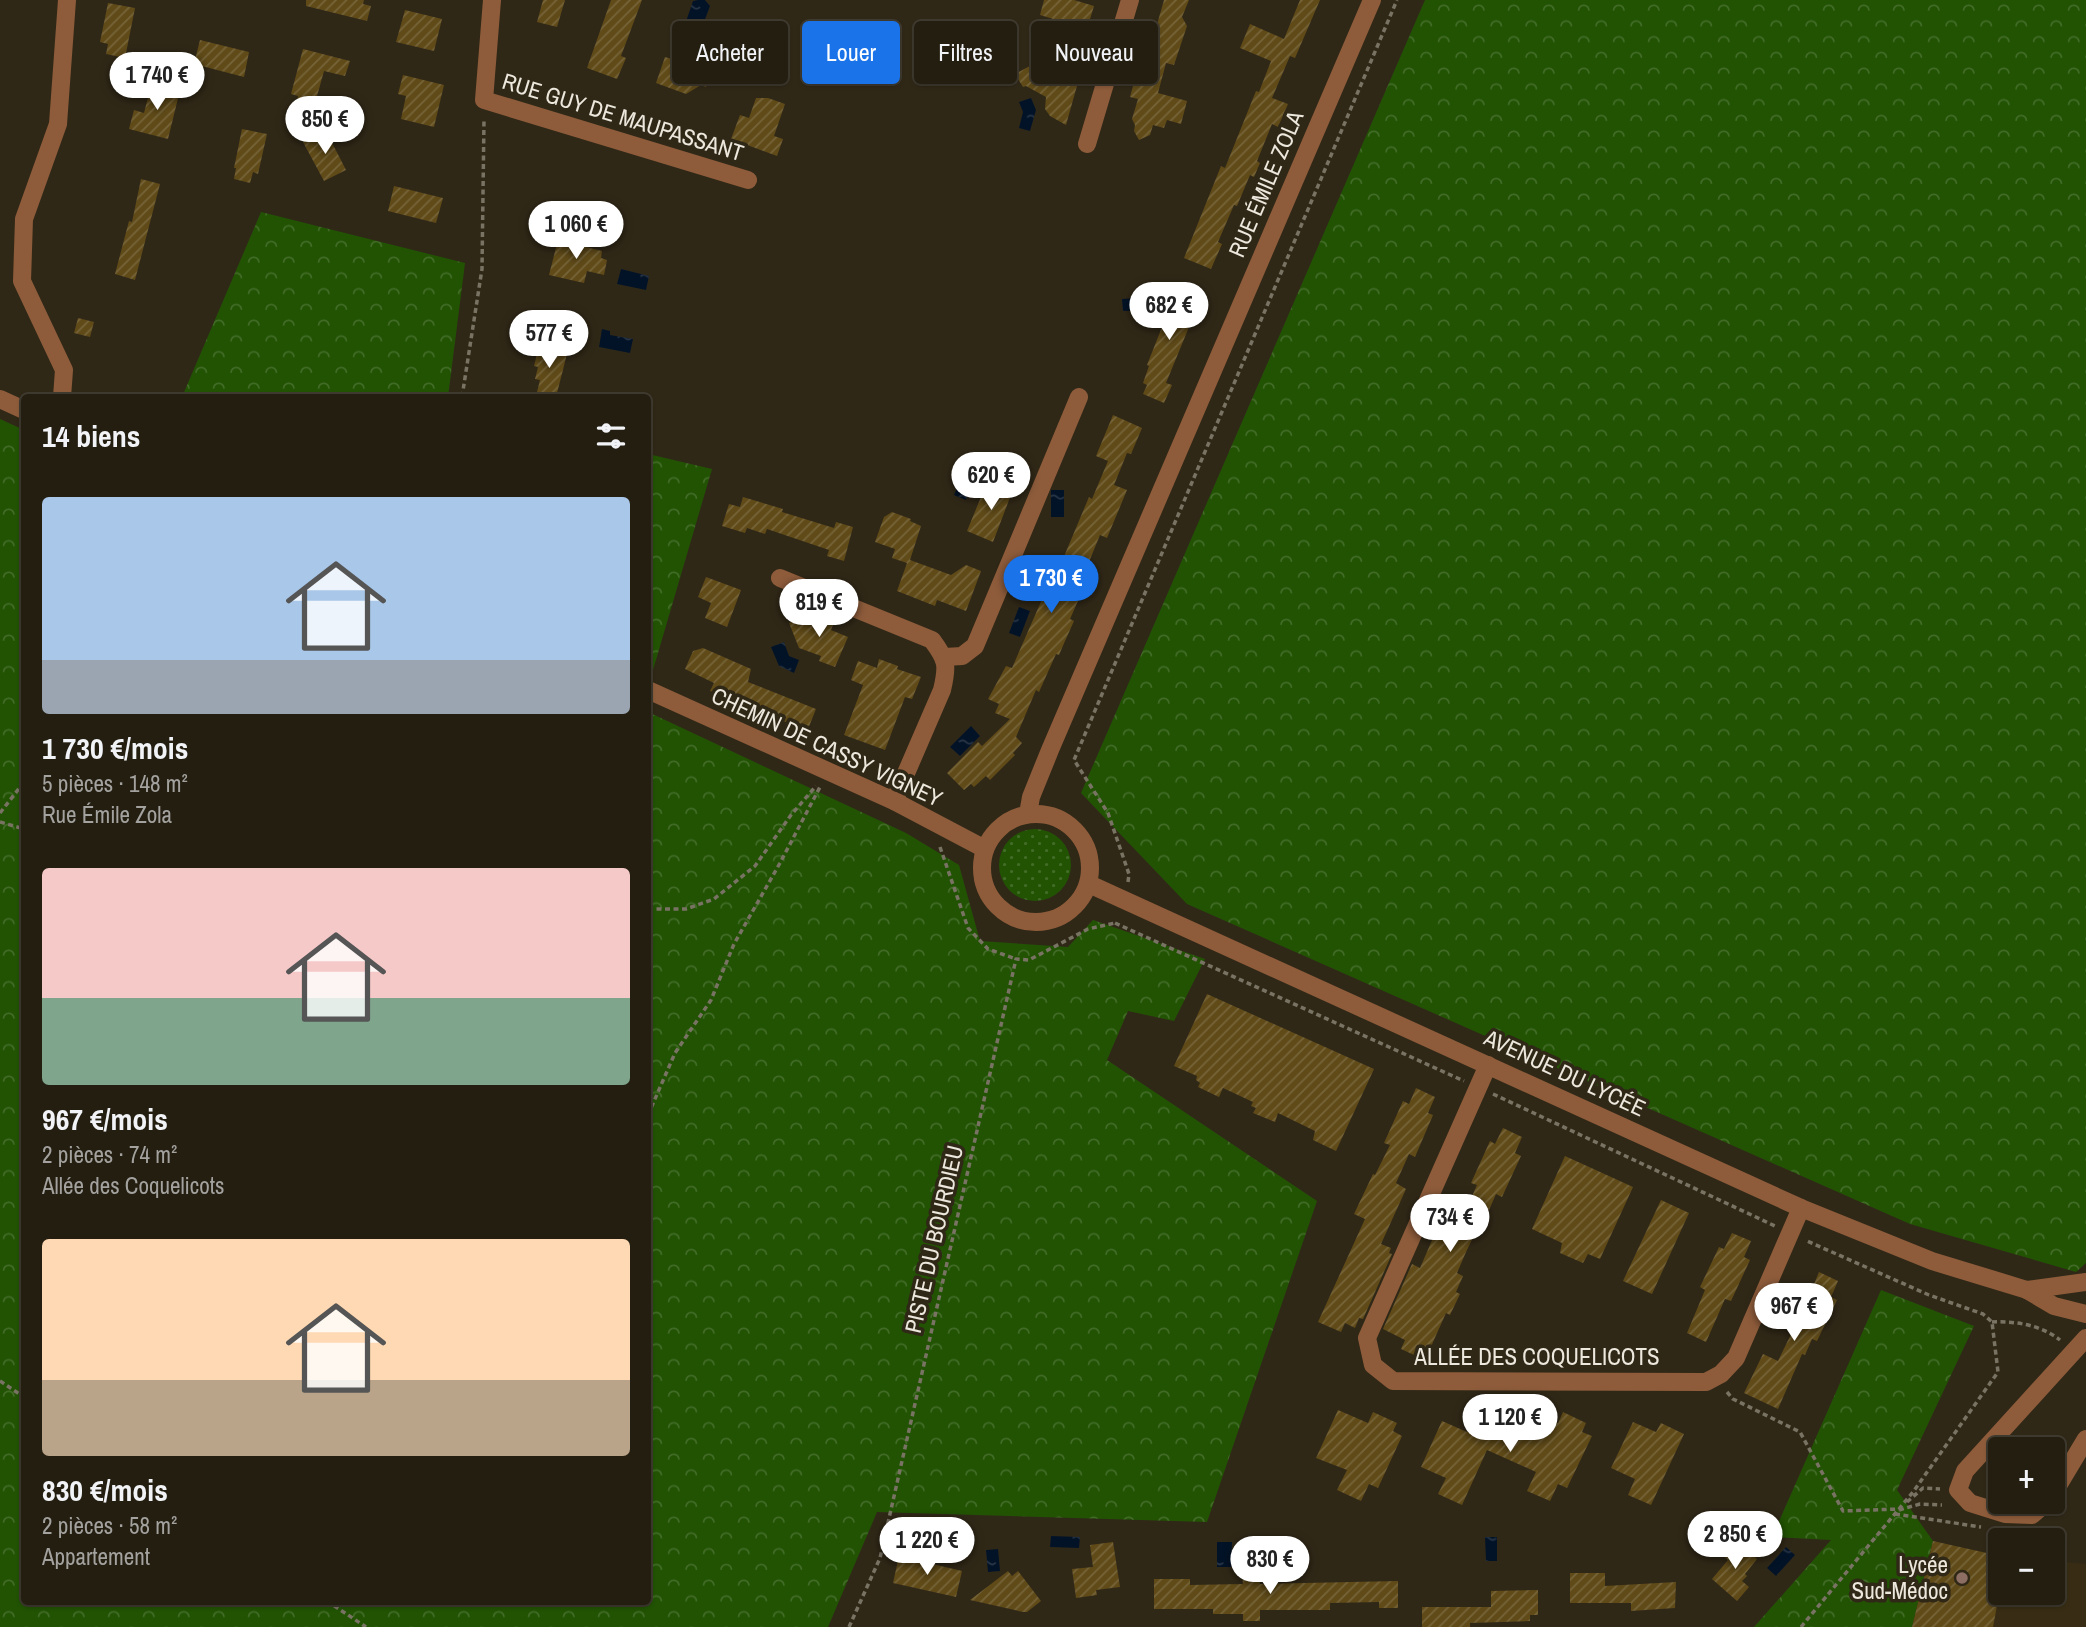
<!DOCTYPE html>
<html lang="fr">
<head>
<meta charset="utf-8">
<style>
  :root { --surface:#241e11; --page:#2c271a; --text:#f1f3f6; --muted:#a3a29f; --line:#413c31; --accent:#1a73e8 }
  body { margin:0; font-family:"Archivo Narrow",sans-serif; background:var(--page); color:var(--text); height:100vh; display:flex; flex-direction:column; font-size:26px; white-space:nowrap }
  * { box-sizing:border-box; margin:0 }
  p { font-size:23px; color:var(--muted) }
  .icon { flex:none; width:38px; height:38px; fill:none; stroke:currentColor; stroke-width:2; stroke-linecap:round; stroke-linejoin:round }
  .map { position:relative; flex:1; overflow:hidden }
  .drawer { position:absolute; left:21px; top:394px; width:630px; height:1211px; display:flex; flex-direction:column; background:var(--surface); border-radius:7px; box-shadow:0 2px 5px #0004,0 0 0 2px var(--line) }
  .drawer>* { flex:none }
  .guide { position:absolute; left:672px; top:21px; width:665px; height:63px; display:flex; gap:14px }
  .fabs { position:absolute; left:1988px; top:1437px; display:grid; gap:14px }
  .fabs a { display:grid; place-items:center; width:77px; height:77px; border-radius:7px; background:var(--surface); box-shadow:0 2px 5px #0004,0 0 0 2px var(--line); font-size:35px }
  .price { position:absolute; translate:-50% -60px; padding:0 16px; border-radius:24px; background:#fff; color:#222; font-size:23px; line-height:46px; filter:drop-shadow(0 2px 4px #0008) }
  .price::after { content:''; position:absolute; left:50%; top:42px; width:21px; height:16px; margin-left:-10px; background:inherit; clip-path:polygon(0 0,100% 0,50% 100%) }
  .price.active { background:var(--accent); color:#fff }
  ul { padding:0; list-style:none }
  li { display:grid; align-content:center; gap:14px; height:371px; padding:0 21px }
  li span { display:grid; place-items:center; height:217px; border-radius:7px; color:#555 }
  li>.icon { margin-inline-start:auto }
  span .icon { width:126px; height:126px; fill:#fffc; stroke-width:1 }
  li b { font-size:30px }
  h2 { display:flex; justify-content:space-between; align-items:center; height:84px; padding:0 21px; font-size:30px }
  .tag { padding:0 24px; border-radius:7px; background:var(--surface); box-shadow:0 2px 5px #0004,0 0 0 2px var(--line); font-size:24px; line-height:63px }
  .tag.active { background:var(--accent); color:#fff }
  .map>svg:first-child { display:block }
</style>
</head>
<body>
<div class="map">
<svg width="2086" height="1627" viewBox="0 0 2086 1627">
  <defs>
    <pattern id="grass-dots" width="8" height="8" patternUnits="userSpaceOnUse" patternTransform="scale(1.75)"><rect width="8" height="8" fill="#215303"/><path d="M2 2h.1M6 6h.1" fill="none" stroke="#426c27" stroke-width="1.8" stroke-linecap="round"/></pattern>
    <pattern id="forest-crowns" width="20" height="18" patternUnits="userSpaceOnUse" patternTransform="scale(1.75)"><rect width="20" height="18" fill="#215303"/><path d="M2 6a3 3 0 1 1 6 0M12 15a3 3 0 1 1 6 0" fill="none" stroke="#426c27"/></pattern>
    <pattern id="water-ripples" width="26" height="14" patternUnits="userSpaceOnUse" patternTransform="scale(1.75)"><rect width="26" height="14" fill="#031327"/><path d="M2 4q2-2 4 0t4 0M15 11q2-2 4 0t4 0" fill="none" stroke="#283546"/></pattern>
    <pattern id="building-hatch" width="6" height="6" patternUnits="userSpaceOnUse" patternTransform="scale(1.75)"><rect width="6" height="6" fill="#5f4a18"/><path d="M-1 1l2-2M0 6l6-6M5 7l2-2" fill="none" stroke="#766439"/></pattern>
  </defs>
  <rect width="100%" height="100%" fill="#302817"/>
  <path fill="#382d14" d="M1933,1541L2000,1556V1592H2053V1561L2086,1564V1627H1912Z"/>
  <circle fill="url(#grass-dots)" cx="1035" cy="865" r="36"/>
  <g fill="url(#forest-crowns)">
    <path d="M1425,0H2086V1263L2076,1272L1910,1224L1187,904L1081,793Z"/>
    <path d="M261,212L465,263L448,397H182Z"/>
    <path d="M0,419L24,430V1601H648V712L906,833L959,865L980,941L1068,947L1093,920L1205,959L1174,1021L1128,1011L1107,1060L1317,1201L1207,1522L877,1512L828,1627H0Z"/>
    <path d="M648,454L712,469L648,687Z"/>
    <path d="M1881,1290L1974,1326L1897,1490L1933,1541L1912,1627H1754L1831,1540L1772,1537Z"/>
  </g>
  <g fill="url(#water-ripples)">
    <path d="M698,0H705L710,6L698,38L682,33L693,1Z"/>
    <path d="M1031,98L1036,110L1030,131L1019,128L1023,112L1019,102Z"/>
    <path d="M318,114L323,125L303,135L298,125Z"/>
    <path d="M621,269L649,276L646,290L617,284Z"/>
    <path d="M1152,297V310L1123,311L1122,299Z"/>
    <path d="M602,329L610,331V335L633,339L630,353L599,347Z"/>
    <path d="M966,468L978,473L966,500L954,495Z"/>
    <rect x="1051" y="490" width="13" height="27"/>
    <path d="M1019,607L1030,611L1020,637L1009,633Z"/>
    <path d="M784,642L789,656L799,660L794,673L779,666L771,647Z"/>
    <path d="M971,726L980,736L960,756L950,747Z"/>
    <path d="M1051,1536L1080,1537L1079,1548L1050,1547Z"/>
    <path d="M1485,1537H1497V1561H1486Z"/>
    <path d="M1217,1542H1232L1231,1567H1217Z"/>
    <path d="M1786,1547L1795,1555L1776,1576L1767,1568Z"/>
    <path d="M998,1549L1000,1571L988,1572L986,1550Z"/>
  </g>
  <g fill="url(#building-hatch)">
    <path d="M306,0H364L363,4L371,6L367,21L306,6Z"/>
    <path d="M543,0H565L557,27L537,22Z"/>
    <path d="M611,0H642L621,56L626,58L617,79L587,68Z"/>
    <path d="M1044,0H1074L1094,6L1087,29L1090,30L1080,67L1082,68L1066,125L1050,116L1045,109L1046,97L1026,86L1023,87L1015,74L1063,48L1070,24L1040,15Z"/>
    <path d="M1164,0H1189L1182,17L1187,26L1174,65L1166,63L1158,93L1187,101L1181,124L1167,120L1164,128L1153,125L1150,135L1139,140L1134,131L1135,125L1132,119L1138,99L1130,97L1136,75L1142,77Z"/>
    <path d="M1300,0H1320L1295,58L1290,56L1272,98L1288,104L1278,127L1272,124L1257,161L1260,163L1254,177L1250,175L1237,206L1234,205L1218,242L1222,244L1211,269L1184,258L1221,166L1225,168L1256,91L1259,92L1271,61L1240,48L1250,24L1284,39Z"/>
    <path d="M108,3L135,8L125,58L106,54L108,44L100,42Z"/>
    <path d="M405,10L442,19L434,51L396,42Z"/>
    <path d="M200,40L249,52L244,77L194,64Z"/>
    <path d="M692,43L718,52L706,87L701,85L686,94L656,83L665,57L685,63Z"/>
    <path d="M303,49L350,61L345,76L324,71L309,125L293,122L298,96L291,94Z"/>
    <path d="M403,75L444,85L434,127L401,119L406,96L398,94Z"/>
    <path d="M152,82L180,90L168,139L129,129L134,110L144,113Z"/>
    <path d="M756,98H768L785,104L774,136L783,139L777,156L731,139L740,115L749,118Z"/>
    <path d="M242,129L267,134L258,174L253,172L250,183L234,179L236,168H234Z"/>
    <path d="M326,131L346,170L324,181L303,142Z"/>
    <path d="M141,179L160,184L135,280L115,274L129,221L132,222Z"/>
    <path d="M394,186L443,198L436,223L388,211Z"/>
    <path d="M559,236L584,242L582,246L602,251L601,258L607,260L604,275L587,271L584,283L549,275Z"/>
    <path d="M1171,285L1198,296L1186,326L1189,327L1166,383L1172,385L1164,403L1143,394L1147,385L1143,383L1149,366L1147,365L1162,327L1159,326L1168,301L1165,299Z"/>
    <path d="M78,318L94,322L90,337L74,333Z"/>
    <path d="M539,346L567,354L556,397L537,392L540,380L535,379L538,367L534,366Z"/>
    <path d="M1113,415L1142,428L1131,454L1127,453L1114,485L1127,490L1107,538L1100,535L1077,591L1082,592L1070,619L1074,621L1065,641L1059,655L1056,654L1039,692L1036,690L1016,737L1022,743L1013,753L1015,755L990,780L986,776L974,787L971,784L964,790L947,773L978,742L982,746L1010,719L995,713L999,704L988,699L1006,666L1012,668L1057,565L1060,566L1089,497L1092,499L1108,461L1096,456Z"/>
    <path d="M996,480L1014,487L993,542L967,531L981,497L988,500Z"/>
    <path d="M743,497L783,509L782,512L834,528L836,522L853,527L844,561L827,556L829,550L767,529L765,534L747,528L745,533L722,526L729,504L740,507Z"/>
    <path d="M892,512L911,519L910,521L921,526L910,560L951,575L966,565L981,571L966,611L937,600L935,606L897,591L907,563L892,558L895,549L875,542L884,517Z"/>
    <path d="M706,577L741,590L727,627L705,618L711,603L698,597Z"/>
    <path d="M808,615L833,625L831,630L848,637L835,667L819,661L821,656L799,648L789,623Z"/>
    <path d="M703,648L751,669L748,682L816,709L808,729L773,718V714L710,691L714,683L685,669L693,651Z"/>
    <path d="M879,659L898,666L897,669L921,677L912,699L905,697L885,750L844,735L863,685L851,680L858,661L877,668Z"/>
    <path d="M1207,994L1374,1069L1336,1151L1313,1140L1315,1131L1278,1113L1275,1122L1253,1113L1256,1108L1251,1106L1253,1102L1223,1088L1219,1097L1198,1087L1200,1083L1196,1080L1197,1076L1174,1066Z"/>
    <path d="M1416,1088L1435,1097L1428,1113L1433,1115L1415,1157L1409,1154L1396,1183L1406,1189L1381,1244L1391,1248L1389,1253L1392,1254L1363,1319L1359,1318L1355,1328L1345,1323L1341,1332L1318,1322L1365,1219L1354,1214L1373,1174L1375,1175L1390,1145L1384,1143L1403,1101L1409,1104Z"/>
    <path d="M1503,1128L1522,1137L1515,1153L1521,1156L1502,1197L1496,1194L1489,1210L1487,1209L1466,1252L1457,1273L1463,1276L1456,1292L1460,1294L1450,1315L1446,1313L1425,1360L1401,1349L1405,1340L1383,1329L1412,1264L1420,1268L1446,1208L1463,1216L1477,1185L1471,1183L1490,1141L1495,1144Z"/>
    <path d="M1565,1156L1633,1187L1600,1259L1588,1254L1583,1263L1560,1253L1562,1243L1532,1229Z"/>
    <path d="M1661,1200L1689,1213L1652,1294L1623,1281Z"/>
    <path d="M1732,1233L1751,1241L1744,1257L1750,1260L1731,1301L1725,1299L1706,1342L1687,1333L1705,1290L1700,1287L1719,1247L1724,1249Z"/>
    <path d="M1819,1272L1838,1281L1831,1297L1837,1300L1817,1341L1812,1339L1805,1355L1802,1354L1778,1409L1744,1393L1763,1354L1778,1361L1793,1330L1787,1328L1806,1286L1812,1289Z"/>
    <path d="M1338,1410L1368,1423L1373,1412L1397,1423L1393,1431L1402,1436L1378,1488L1369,1484L1361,1501L1337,1490L1347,1470L1316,1458Z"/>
    <path d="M1527,1411L1558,1423L1563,1412L1586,1423L1582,1432L1592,1436L1567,1488L1558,1484L1550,1501L1527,1491L1536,1472L1487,1450L1462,1505L1438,1494L1446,1478L1421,1467L1442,1421L1467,1432L1471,1423L1512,1442Z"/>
    <path d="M1633,1422L1656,1432L1661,1423L1684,1434L1651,1505L1628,1495L1635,1479L1611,1468Z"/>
    <path d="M1737,1541L1757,1559L1745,1574L1747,1576L1742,1581L1749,1587L1737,1601L1712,1579L1728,1560L1723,1556Z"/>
    <path d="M1933,1541L2000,1556V1590L1993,1627H1912Z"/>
    <path d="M1113,1542L1120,1587L1096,1590L1097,1595L1076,1598L1072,1569L1093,1567L1090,1545Z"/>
    <path d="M899,1556L962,1571L956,1597L893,1583Z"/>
    <path d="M1008,1571L1012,1576L1018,1571L1041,1601L1027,1612H1023L970,1600Z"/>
    <path d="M1570,1573H1605V1586L1676,1582L1675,1608L1631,1611V1603H1570Z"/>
    <path d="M1242,1576H1259L1260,1584L1398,1581V1608H1379V1602L1330,1603V1610H1260V1621H1243V1614H1213V1609H1154V1579H1190V1585L1243,1584Z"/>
    <path d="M1538,1590V1615H1530V1621L1470,1623V1627H1422V1607H1491V1591Z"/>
  </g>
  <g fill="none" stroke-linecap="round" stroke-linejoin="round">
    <g stroke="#797364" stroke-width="3.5" stroke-dasharray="5 3.5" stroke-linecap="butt">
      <path d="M462,397L482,269L484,119"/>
      <path d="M0,813L24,782"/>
      <path d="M0,822L24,829"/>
      <path d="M940,847L968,928L988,949L1016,959"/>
      <path d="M1128,882L1129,874L1108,813L1074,760L1397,0"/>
      <path d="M648,909H686L714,899L755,866L791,815L816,786"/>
      <path d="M1115,923L1464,1081"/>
      <path d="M1493,1094L1775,1226"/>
      <path d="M648,1115L675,1053L711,1000L734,944L780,863L820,787"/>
      <path d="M1992,1322C2016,1321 2041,1325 2060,1340"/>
      <path d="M0,1381L24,1397"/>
      <path d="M1727,1392L1733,1399L1800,1432L1843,1511L1899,1509"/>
      <path d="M1907,1502L1923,1488L1940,1489"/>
      <path d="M1899,1510L1920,1504L1942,1505"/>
      <path d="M1895,1514L1981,1527"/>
      <path d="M327,1601L366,1627"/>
      <path d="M849,1627L880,1558L1016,959L1029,960L1088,929L1115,923"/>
      <path d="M1801,1627L1913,1492L1998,1372L1992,1322L1983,1314L1929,1295L1807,1241"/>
    </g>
    <g stroke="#8e5c3b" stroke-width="18">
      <path d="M492,0L484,100L748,180"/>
      <path d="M1087,144L1130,0"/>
      <path d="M62,397L64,370L22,281L24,219L58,124L67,0"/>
      <path d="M0,399L24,410"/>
      <path d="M780,578L932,640C947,660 948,665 942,690L894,801"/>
      <path d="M945,657L962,656L975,646L1079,397"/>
      <path d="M648,690L894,801L985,849"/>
      <circle cx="1036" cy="868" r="54"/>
      <path d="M1028,814L1031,797L1050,750L1372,0"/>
      <path d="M1089,884L1801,1208L1932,1261L2027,1290L2054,1306L2086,1314"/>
      <path d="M1488,1065L1367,1338L1373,1365L1393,1381L1706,1382L1721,1374L1736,1358L1801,1208"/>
      <path d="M2027,1290L2086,1282"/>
      <path d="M2053,1494L2086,1439"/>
      <path d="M2047,1502L2032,1515L2005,1514L1970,1503L1958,1490L1965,1471L2086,1338"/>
    </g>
  </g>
  <circle fill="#8d6e63" stroke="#302817" stroke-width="2.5" cx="1962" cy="1578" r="7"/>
  <g text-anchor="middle" stroke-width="7" stroke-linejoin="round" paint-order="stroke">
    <g font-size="23" fill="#ede8dd" stroke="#302817">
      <text transform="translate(623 117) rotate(17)" y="8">RUE GUY DE MAUPASSANT</text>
      <text transform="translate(1266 184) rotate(-67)" y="8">RUE ÉMILE ZOLA</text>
      <text transform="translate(827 747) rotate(25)" y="8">CHEMIN DE CASSY VIGNEY</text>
      <text transform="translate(1565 1073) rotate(25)" y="8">AVENUE DU LYCÉE</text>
      <text transform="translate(934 1239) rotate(-77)" y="8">PISTE DU BOURDIEU</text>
      <text x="1537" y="1365">ALLÉE DES COQUELICOTS</text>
    </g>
    <g font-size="23" fill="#ede8dd" stroke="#302817" text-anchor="end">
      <text x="1948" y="1573">Lycée<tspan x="1948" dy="26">Sud-Médoc</tspan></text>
    </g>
  </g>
</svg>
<div class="fabs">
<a>+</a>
<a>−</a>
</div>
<b class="price" style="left:157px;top:112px">1 740 €</b>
<b class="price" style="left:325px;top:156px">850 €</b>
<b class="price" style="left:576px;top:261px">1 060 €</b>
<b class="price" style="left:1169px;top:342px">682 €</b>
<b class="price" style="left:549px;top:370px">577 €</b>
<b class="price" style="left:991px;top:512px">620 €</b>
<b class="price active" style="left:1051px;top:615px">1 730 €</b>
<b class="price" style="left:819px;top:639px">819 €</b>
<b class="price" style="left:1450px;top:1254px">734 €</b>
<b class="price" style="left:1794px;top:1343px">967 €</b>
<b class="price" style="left:1510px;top:1454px">1 120 €</b>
<b class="price" style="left:1735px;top:1571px">2 850 €</b>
<b class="price" style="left:927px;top:1577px">1 220 €</b>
<b class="price" style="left:1270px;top:1596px">830 €</b>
<div class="guide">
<a class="tag">Acheter</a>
<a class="tag active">Louer</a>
<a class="tag">Filtres</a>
<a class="tag">Nouveau</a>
</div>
<section class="drawer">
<h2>14 biens<svg class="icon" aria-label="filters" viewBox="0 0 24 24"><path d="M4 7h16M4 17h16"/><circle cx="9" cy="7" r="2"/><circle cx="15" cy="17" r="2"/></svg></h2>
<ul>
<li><span style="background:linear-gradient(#a9c7e8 75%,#9aa5b1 0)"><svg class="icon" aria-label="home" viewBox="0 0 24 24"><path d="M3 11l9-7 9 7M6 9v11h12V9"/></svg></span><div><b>1 730 €/mois</b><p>5 pièces · 148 m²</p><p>Rue Émile Zola</p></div></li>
<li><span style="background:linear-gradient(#f6c9c9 60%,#7fa58c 0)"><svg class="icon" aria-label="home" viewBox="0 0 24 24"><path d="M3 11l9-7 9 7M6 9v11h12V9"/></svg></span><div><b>967 €/mois</b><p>2 pièces · 74 m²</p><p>Allée des Coquelicots</p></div></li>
<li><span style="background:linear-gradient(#ffd9b3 65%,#b9a48a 0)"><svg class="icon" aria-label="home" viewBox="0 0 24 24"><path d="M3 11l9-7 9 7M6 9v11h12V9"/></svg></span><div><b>830 €/mois</b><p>2 pièces · 58 m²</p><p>Appartement</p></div></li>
</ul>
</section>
</div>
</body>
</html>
